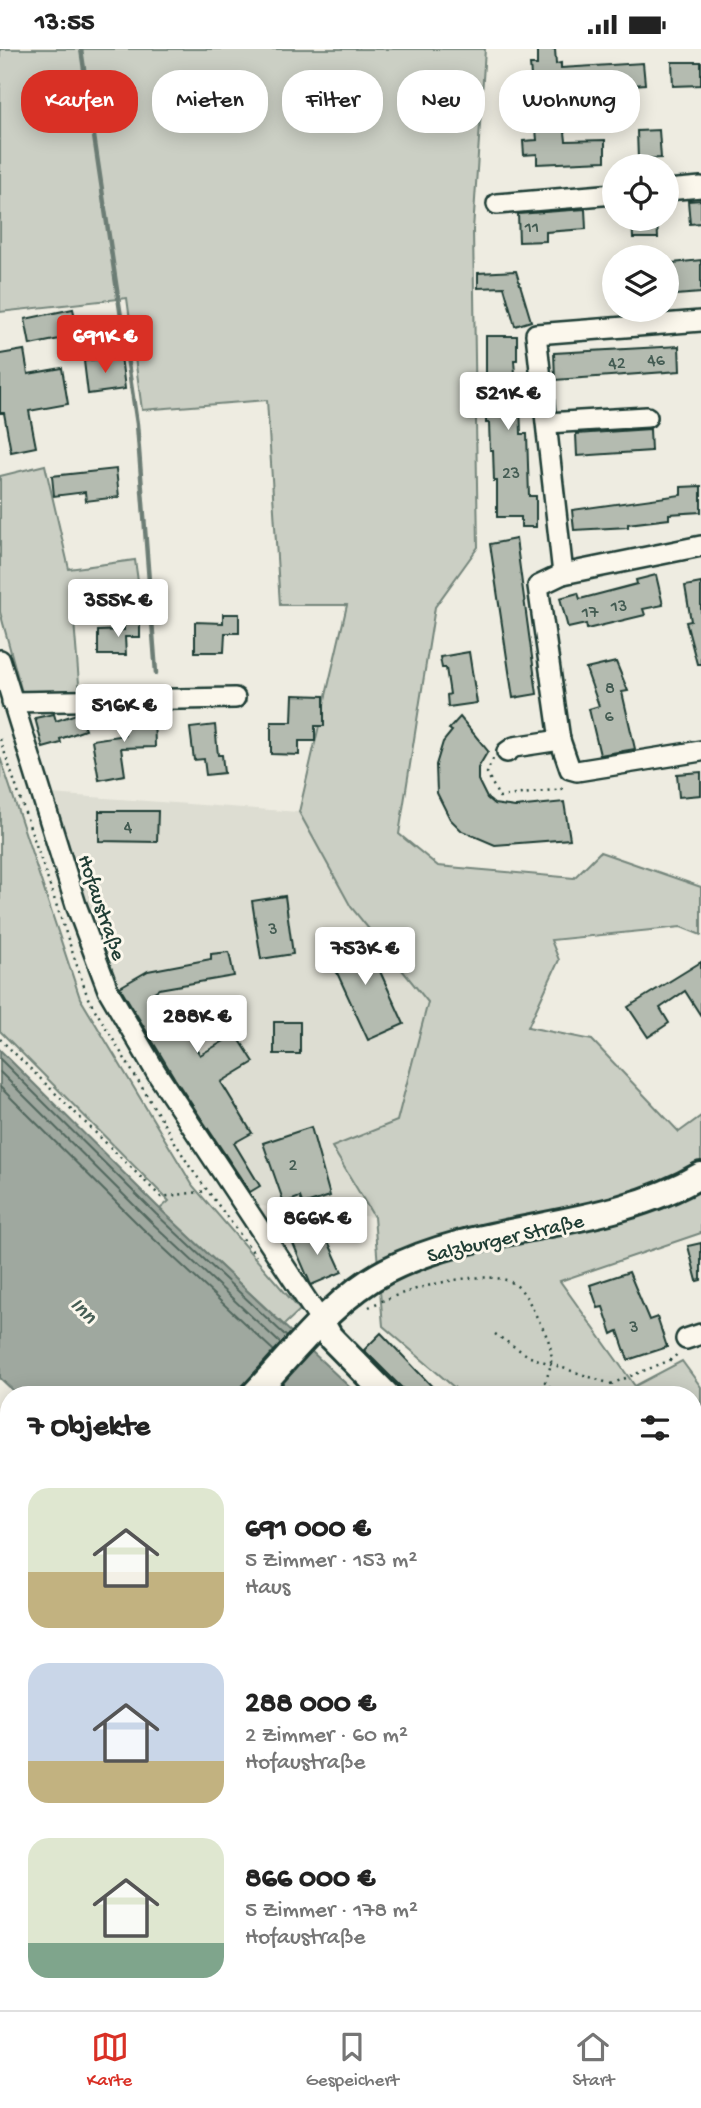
<!DOCTYPE html>
<html lang="de">
<head>
<meta charset="utf-8">
<style>
  :root { --surface:#fff; --page:#f2f2f2; --text:#222; --muted:#767676; --line:#e0e0e0; --accent:#d93025 }
  body { margin:0; font-family:"Gochi Hand",sans-serif; background:var(--page); color:var(--text); height:100vh; display:flex; flex-direction:column; font-size:26px; white-space:nowrap }
  * { box-sizing:border-box; margin:0 }
  p { font-size:23px; color:var(--muted) }
  .icon { flex:none; width:38px; height:38px; fill:none; stroke:currentColor; stroke-width:2; stroke-linecap:round; stroke-linejoin:round }
  .map { position:relative; flex:1; overflow:hidden }
  .details { position:absolute; left:0px; top:1337px; width:702px; height:625px; display:flex; flex-direction:column; background:var(--surface); border-radius:28px 28px 0 0; box-shadow:0 4px 18px #0003 }
  .details>* { flex:none }
  .guide { position:absolute; left:21px; top:21px; width:660px; height:63px; display:flex; gap:14px }
  .buttons { position:absolute; left:602px; top:105px; display:grid; gap:14px }
  .buttons a { display:grid; place-items:center; width:77px; height:77px; border-radius:50%; background:var(--surface); box-shadow:0 4px 18px #0003; font-size:35px }
  .price { position:absolute; translate:-50% -60px; padding:0 16px; border-radius:7px; background:#fff; color:#222; font-size:23px; line-height:46px; filter:drop-shadow(0 2px 4px #0008) }
  .price::after { content:''; position:absolute; left:50%; top:42px; width:21px; height:16px; margin-left:-10px; background:inherit; clip-path:polygon(0 0,100% 0,50% 100%) }
  .price.active { background:var(--accent); color:#fff }
  ul { padding:0; list-style:none }
  li { display:flex; align-items:center; gap:21px; height:175px; padding:0 28px }
  li span { display:grid; place-items:center; flex:none; width:196px; height:140px; border-radius:21px; color:#555 }
  li>.icon { margin-inline-start:auto }
  span .icon { width:84px; height:84px; fill:#fffc; stroke-width:1 }
  li b { font-size:30px }
  h2 { display:flex; justify-content:space-between; align-items:center; height:84px; padding:0 28px; font-size:30px }
  .tag { padding:0 24px; border-radius:28px; background:var(--surface); box-shadow:0 4px 18px #0003; font-size:24px; line-height:63px }
  .tag.active { background:var(--accent); color:#fff }
  .status { display:flex; justify-content:space-between; align-items:center; height:49px; padding:0 35px; background:var(--surface); direction:ltr }
  .status svg { height:19px; fill:currentColor }
  .tab-bar { display:flex; justify-content:space-around; align-items:center; height:98px; border-top:2px solid var(--line); background:var(--surface); font-size:19px; color:var(--muted) }
  .tab-bar a { display:grid; justify-items:center; gap:4px }
  .tab-bar .active { color:var(--accent) }
  .map>svg:first-child { display:block }
</style>
</head>
<body>
<div class="status"><b>13:55</b><svg viewBox="0 0 49 12"><path d="M0 12V9h3v3zM5 12V6h3v6zM10 12V3h3v9zM15 12V0h3v12zM26 1h20v11H26zM47 4h2v5h-2z"/></svg></div>
<div class="map">
<svg width="701" height="1961" viewBox="0 0 701 1961">
  <rect width="100%" height="100%" fill="#eeece1"/>
  <filter id="ink" filterUnits="userSpaceOnUse"><feTurbulence type="fractalNoise" baseFrequency=".0143" numOctaves="2"/><feDisplacementMap in="SourceGraphic" scale="14" xChannelSelector="R" yChannelSelector="G"/><feConvolveMatrix kernelMatrix="1 2 1 2 8 2 1 2 1" color-interpolation-filters="sRGB"/></filter>
  <g filter="url(#ink)">
    <g fill="#ddddd2">
      <path d="M50,745L299,763L351,858L428,953L397,1072L332,1098L374,1168L249,1156L116,939Z"/>
      <path d="M0,1481L9,1561V1568L0,1573Z"/>
      <path d="M0,1696L5,1710L9,1709V1953H155L158,1961H0Z"/>
      <path d="M240,1953H325L334,1961H219Z"/>
      <path d="M472,1953H530L553,1961H455Z"/>
    </g>
    <g fill="#cbcfc4" stroke="#75867c" stroke-width="2">
      <path d="M0,0H485L473,181L478,498L435,558L399,785L438,817L574,829L600,803L701,838V886L681,878L551,891L559,911L528,978L592,991L679,1083L701,1067V1184L560,1232L635,1337L682,1312L701,1338V1503L693,1491V1346H463L383,1277L374,1168L332,1098L397,1072L428,953L351,858L299,763L347,556H280L267,351L142,361L127,249L0,263Z"/>
      <path d="M45,416L69,520L135,511L143,567L74,572L80,647L24,651L0,563V427Z"/>
      <path d="M0,708L80,949L193,1137L300,1261L284,1276L160,1160L169,1152L0,982Z"/>
      <path d="M376,1953H472L455,1961H380Z"/>
      <path d="M530,1953H661L668,1961H611L609,1958L606,1961H553Z"/>
    </g>
    <g fill="#9fa89f" stroke="#6c7d74" stroke-width="2">
      <path d="M0,1001L160,1160L358,1346H18L0,1329Z"/>
      <path d="M693,1659L701,1666V1961H668L661,1953H693Z"/>
    </g>
    <g fill="none" stroke-linecap="round" stroke-linejoin="round">
      <g stroke="#52685f" stroke-width="2">
        <path d="M0,1010L156,1165L287,1288"/>
        <path d="M0,1023L150,1172L281,1295"/>
        <path d="M0,1038L142,1179L274,1302"/>
      </g>
      <path stroke="#6c7d74" stroke-width="4.5" d="M81,0L137,375L156,624"/>
    </g>
    <g fill="#b4bbb0" stroke="#1f3d34" stroke-width="2">
      <path d="M537,0H555L556,15L561,14V19L643,14L645,35L621,37L620,29L597,31L598,45L561,48L566,92L605,91V112L537,115V105L524,106L523,92L537,91L530,16H537Z"/>
      <path d="M672,13H701V36L673,37Z"/>
      <path d="M659,81L661,109L638,110L637,82Z"/>
      <path d="M701,151V174L690,175L688,152Z"/>
      <path d="M585,160L586,180L546,183V192L519,193L518,165Z"/>
      <path d="M632,170H657L658,189H633Z"/>
      <path d="M701,211V244L676,246L673,214Z"/>
      <path d="M516,222L531,272L515,277L504,238L478,239V224Z"/>
      <path d="M73,260L79,286L30,296L25,270Z"/>
      <path d="M486,287H517V311H514L517,353H520L521,385H527L529,447H536V478H521V468H497V432H494L493,401H490L489,374H486Z"/>
      <path d="M679,297L680,322L555,331L554,304Z"/>
      <path d="M24,301L28,325L62,319L68,355L29,362L36,398L11,403L4,364H0V305Z"/>
      <path d="M121,307L125,340L88,345L84,312Z"/>
      <path d="M650,380L651,402L577,407L576,385Z"/>
      <path d="M116,420L119,448L86,452L85,443L54,447L52,427Z"/>
      <path d="M701,437V463L669,465V470L628,475V478L574,481L572,461L681,446V438Z"/>
      <path d="M516,490L537,645L513,649L490,495Z"/>
      <path d="M656,526L663,556L643,560L645,566L587,580L586,575L568,579L560,549L578,544L580,550L637,535L636,531Z"/>
      <path d="M701,534V615H697L686,573L691,572L685,537Z"/>
      <path d="M223,565H239V584H225L224,603H195V573L223,574Z"/>
      <path d="M124,571H140V588H125L126,606H98V582L124,581Z"/>
      <path d="M469,603L477,654L448,658L447,646L450,645L446,619H442L440,608Z"/>
      <path d="M616,613L628,642L622,643L635,700L600,706L589,660L599,657L586,620Z"/>
      <path d="M293,646L324,647V677H315V692H299V706L271,705V673H292Z"/>
      <path d="M125,663H154L155,698L121,699L125,726L99,731L92,691L125,686Z"/>
      <path d="M79,664L85,681L60,690L61,694L43,699L35,669L54,665L56,672Z"/>
      <path d="M460,668L488,702L478,719V731L487,749L494,755L515,758L564,753L570,790L495,796L462,782L450,770L437,744L436,716L443,693L452,682L449,680Z"/>
      <path d="M215,676L218,706H222L224,724L206,726L204,710L194,711L190,679Z"/>
      <path d="M701,723V746L679,748L677,725Z"/>
      <path d="M99,762H158L157,793L99,792Z"/>
      <path d="M285,847L293,905L261,910L252,852Z"/>
      <path d="M363,885L404,975L368,991L327,902Z"/>
      <path d="M229,903L234,927L159,940L151,945L162,967L172,961L200,1006L236,985L254,1013L221,1033L252,1084L234,1094L260,1137L250,1143L175,1030L120,938L148,922L211,910V905Z"/>
      <path d="M701,913V967L685,942L660,959L669,974L648,988L628,958Z"/>
      <rect x="274" y="973" width="26" height="32"/>
      <path d="M311,1078L330,1147L303,1156L300,1148L284,1154L263,1094Z"/>
      <path d="M322,1179L342,1223L311,1236L292,1192Z"/>
      <path d="M701,1194V1231L697,1232L688,1197Z"/>
      <path d="M629,1223L649,1271L657,1268L667,1298L628,1311L618,1282L612,1285L603,1258L598,1259L590,1236Z"/>
      <path d="M381,1284L424,1329L440,1346H409L364,1301Z"/>
    </g>
    <g fill="none" stroke-linecap="round" stroke-linejoin="round">
      <g stroke="#1f3d34" stroke-width="24">
        <g id="minor">
          <path d="M667,141L701,138"/>
          <path d="M497,155L614,145"/>
          <path d="M547,374L647,368"/>
          <path d="M701,497L563,525L538,537L560,691L570,720L577,722L701,702"/>
          <path d="M563,525L536,285L701,272"/>
          <path d="M0,611L76,856L108,941L156,1023L322,1274"/>
          <path d="M12,653L235,649"/>
          <path d="M507,703L514,698L560,691"/>
          <path d="M686,1290L701,1285"/>
          <path d="M0,1391L9,1400"/>
          <path d="M0,1715V1725"/>
          <path d="M346,1953L358,1961"/>
        </g>
      </g>
      <g stroke="#1f3d34" stroke-width="30">
        <g id="major">
          <path d="M322,1274L330,1288L387,1346"/>
          <path d="M253,1346C293,1304 333,1250 386,1222C485,1171 604,1183 701,1126"/>
          <path d="M693,1580L701,1587"/>
          <path d="M0,1590L9,1585"/>
        </g>
      </g>
      <g stroke="#1f3d34" stroke-width="2.5" stroke-dasharray="2 5" stroke-linecap="butt">
        <path d="M0,690L88,949L190,1118L256,1207"/>
        <path d="M493,710L487,724L499,748L562,740L566,735"/>
        <path d="M0,990L161,1148L207,1142"/>
        <path d="M369,1258C401,1242 470,1221 506,1231C524,1236 531,1258 539,1272C552,1296 556,1307 545,1333L558,1346"/>
        <path d="M495,1285L530,1308L611,1335L607,1346"/>
        <path d="M611,1335L673,1310L677,1305"/>
        <path d="M0,1368L9,1376"/>
        <path d="M693,1404L701,1408"/>
        <path d="M693,1609L701,1616"/>
        <path d="M693,1633L700,1616"/>
        <path d="M693,1634L701,1641"/>
        <path d="M585,1953L596,1961"/>
      </g>
      <use href="#minor" stroke="#fbf7ec" stroke-width="19"/>
      <use href="#major" stroke="#fbf7ec" stroke-width="24"/>
    </g>
  </g>
  <g text-anchor="middle" stroke-width="6" stroke-linejoin="round" paint-order="stroke">
    <g font-size="18" fill="#445c53">
      <text x="532" y="183">11</text>
      <text x="656" y="316">46</text>
      <text x="617" y="319">42</text>
      <text x="511" y="429">23</text>
      <text x="619" y="562">13</text>
      <text x="590" y="568">17</text>
      <text x="610" y="644">8</text>
      <text x="609" y="672">6</text>
      <text x="128" y="783">4</text>
      <text x="273" y="885">3</text>
      <text x="293" y="1121">2</text>
      <text x="634" y="1283">3</text>
    </g>
    <g font-size="21" fill="#1f3d34" stroke="#fbf7ec">
      <text transform="translate(103 858) rotate(71)" y="7">Hofaustraße</text>
      <text transform="translate(505 1188) rotate(-13)" y="7">Salzburger Straße</text>
    </g>
    <g font-size="23" font-style="italic" fill="#455d54" stroke="#fbf7ec">
      <text transform="translate(85 1260) rotate(45)" y="8">Inn</text>
    </g>
  </g>
</svg>
<div class="buttons">
<a><svg class="icon" aria-label="locate" viewBox="0 0 24 24"><circle cx="12" cy="12" r="6"/><path d="M12 2v4M12 18v4M2 12h4M18 12h4"/></svg></a>
<a><svg class="icon" aria-label="layers" viewBox="0 0 24 24"><path d="M12 4l9 5-9 5-9-5zM3 14l9 5 9-5"/></svg></a>
</div>
<b class="price active" style="left:105px;top:326px">691K €</b>
<b class="price" style="left:508px;top:383px">521K €</b>
<b class="price" style="left:118px;top:590px">355K €</b>
<b class="price" style="left:124px;top:695px">516K €</b>
<b class="price" style="left:365px;top:938px">753K €</b>
<b class="price" style="left:197px;top:1006px">288K €</b>
<b class="price" style="left:317px;top:1208px">866K €</b>
<div class="guide">
<a class="tag active">Kaufen</a>
<a class="tag">Mieten</a>
<a class="tag">Filter</a>
<a class="tag">Neu</a>
<a class="tag">Wohnung</a>
</div>
<section class="details">
<h2>7 Objekte<svg class="icon" aria-label="filters" viewBox="0 0 24 24"><path d="M4 7h16M4 17h16"/><circle cx="9" cy="7" r="2"/><circle cx="15" cy="17" r="2"/></svg></h2>
<ul>
<li><span style="background:linear-gradient(#dfe7d0 60%,#c2b280 0)"><svg class="icon" aria-label="home" viewBox="0 0 24 24"><path d="M3 11l9-7 9 7M6 9v11h12V9"/></svg></span><div><b>691 000 €</b><p>5 Zimmer · 153 m²</p><p>Haus</p></div></li>
<li><span style="background:linear-gradient(#c9d6e8 70%,#c2b280 0)"><svg class="icon" aria-label="home" viewBox="0 0 24 24"><path d="M3 11l9-7 9 7M6 9v11h12V9"/></svg></span><div><b>288 000 €</b><p>2 Zimmer · 60 m²</p><p>Hofaustraße</p></div></li>
<li><span style="background:linear-gradient(#dfe7d0 75%,#7fa58c 0)"><svg class="icon" aria-label="home" viewBox="0 0 24 24"><path d="M3 11l9-7 9 7M6 9v11h12V9"/></svg></span><div><b>866 000 €</b><p>5 Zimmer · 178 m²</p><p>Hofaustraße</p></div></li>
</ul>
</section>
</div>
<nav class="tab-bar">
<a class="active"><svg class="icon" aria-label="map" viewBox="0 0 24 24"><path d="M3 6l6-2 6 2 6-2v14l-6 2-6-2-6 2zM9 4v14M15 6v14"/></svg>Karte</a>
<a><svg class="icon" aria-label="saved" viewBox="0 0 24 24"><path d="M7 4h10v16l-5-4-5 4z"/></svg>Gespeichert</a>
<a><svg class="icon" aria-label="home" viewBox="0 0 24 24"><path d="M3 11l9-7 9 7M6 9v11h12V9"/></svg>Start</a>
</nav>
</body>
</html>
